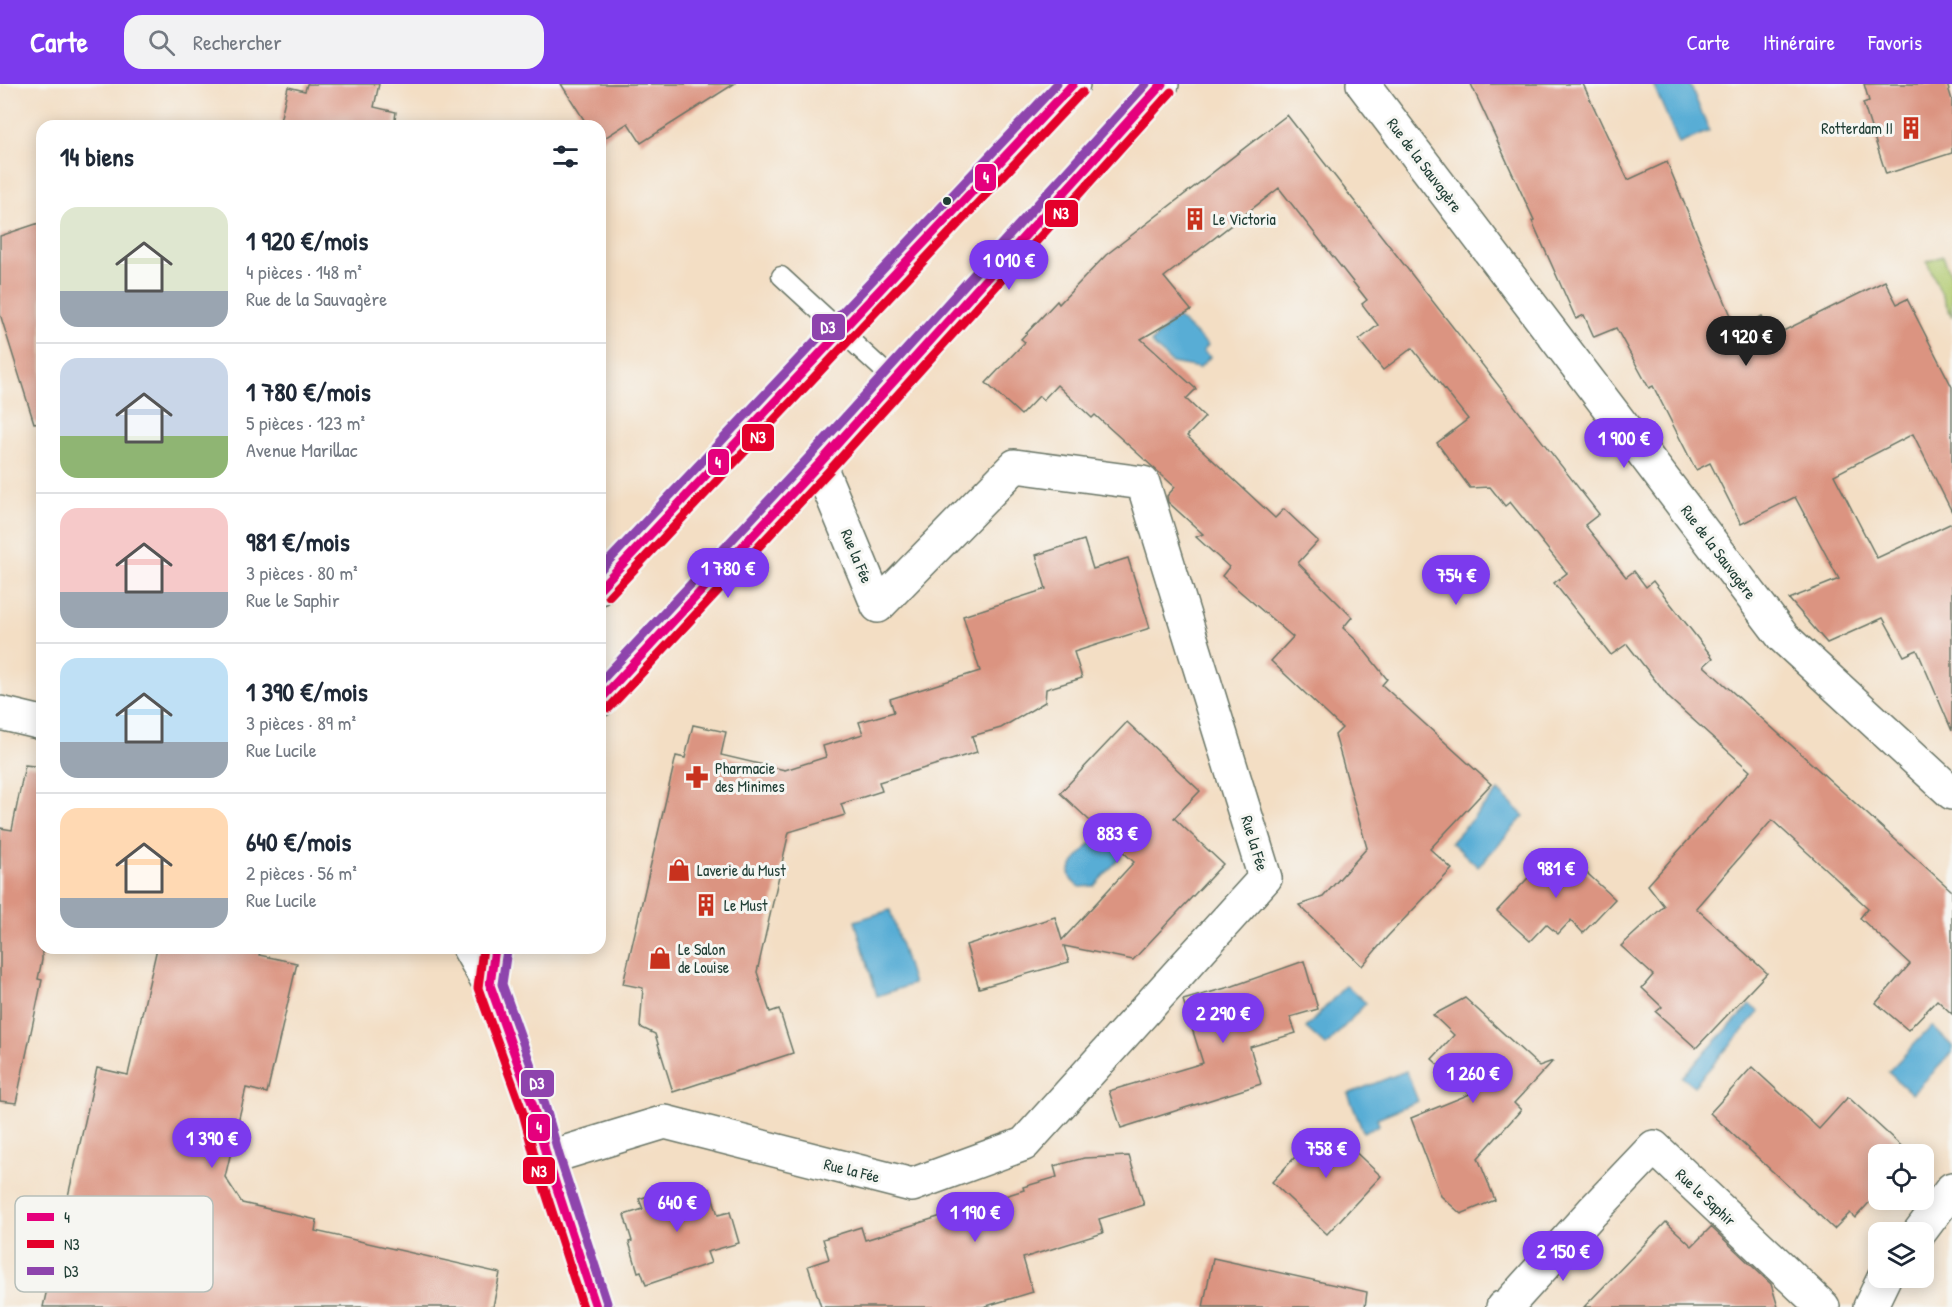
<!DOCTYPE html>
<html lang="fr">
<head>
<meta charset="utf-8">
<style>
  :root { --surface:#fff; --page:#f2f2f3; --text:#1f2937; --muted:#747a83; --line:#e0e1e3; --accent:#7c3aed }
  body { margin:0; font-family:"Patrick Hand",sans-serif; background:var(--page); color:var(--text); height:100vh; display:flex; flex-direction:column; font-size:22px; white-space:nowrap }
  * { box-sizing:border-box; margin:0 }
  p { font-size:20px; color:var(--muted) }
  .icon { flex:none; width:33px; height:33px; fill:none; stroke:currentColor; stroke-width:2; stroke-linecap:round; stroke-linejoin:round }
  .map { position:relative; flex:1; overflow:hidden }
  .sheet { position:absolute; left:36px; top:36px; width:570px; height:834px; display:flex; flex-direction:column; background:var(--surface); border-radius:18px; box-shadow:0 3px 15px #0003 }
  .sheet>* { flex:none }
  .buttons { position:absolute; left:1868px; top:1060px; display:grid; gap:12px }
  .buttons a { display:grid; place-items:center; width:66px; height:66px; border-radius:12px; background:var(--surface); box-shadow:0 3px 15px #0003; font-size:30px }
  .price { position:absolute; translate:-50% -51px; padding:0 14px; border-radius:21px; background:var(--accent); color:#fff; font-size:20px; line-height:39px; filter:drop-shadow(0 2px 3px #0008) }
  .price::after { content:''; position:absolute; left:50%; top:36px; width:18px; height:14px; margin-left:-9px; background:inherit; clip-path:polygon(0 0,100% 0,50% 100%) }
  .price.on { background:#222; color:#fff }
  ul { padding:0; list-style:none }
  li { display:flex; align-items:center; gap:18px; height:150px; padding:0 24px }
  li+li { border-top:2px solid var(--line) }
  li span { display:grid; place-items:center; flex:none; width:168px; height:120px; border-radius:18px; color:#555 }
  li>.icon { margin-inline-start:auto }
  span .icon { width:72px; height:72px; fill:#fffc; stroke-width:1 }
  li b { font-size:26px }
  h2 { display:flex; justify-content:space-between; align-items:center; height:72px; padding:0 24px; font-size:26px }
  header { display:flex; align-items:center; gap:36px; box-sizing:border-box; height:84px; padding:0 30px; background:var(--accent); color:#fff }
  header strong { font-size:28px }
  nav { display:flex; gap:33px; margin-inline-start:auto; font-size:21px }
  .search { width:420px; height:54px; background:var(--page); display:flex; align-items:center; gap:15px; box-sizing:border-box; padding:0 21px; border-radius:18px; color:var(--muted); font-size:22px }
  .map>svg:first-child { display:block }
</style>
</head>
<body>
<header>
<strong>Carte</strong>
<div class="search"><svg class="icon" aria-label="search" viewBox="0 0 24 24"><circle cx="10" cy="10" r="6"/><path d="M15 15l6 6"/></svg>Rechercher</div>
<nav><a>Carte</a><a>Itinéraire</a><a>Favoris</a></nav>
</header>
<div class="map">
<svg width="1952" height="1223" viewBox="0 0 1952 1223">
  <rect width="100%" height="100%" fill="#f6f6f2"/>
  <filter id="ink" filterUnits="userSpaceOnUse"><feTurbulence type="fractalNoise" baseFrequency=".0167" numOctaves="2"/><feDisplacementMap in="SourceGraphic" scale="12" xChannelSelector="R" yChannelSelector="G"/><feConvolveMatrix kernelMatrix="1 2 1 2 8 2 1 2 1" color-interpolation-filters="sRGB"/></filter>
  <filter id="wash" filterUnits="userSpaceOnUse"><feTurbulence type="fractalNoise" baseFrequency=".008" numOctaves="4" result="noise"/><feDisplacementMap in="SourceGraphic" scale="24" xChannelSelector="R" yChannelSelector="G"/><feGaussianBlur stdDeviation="1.35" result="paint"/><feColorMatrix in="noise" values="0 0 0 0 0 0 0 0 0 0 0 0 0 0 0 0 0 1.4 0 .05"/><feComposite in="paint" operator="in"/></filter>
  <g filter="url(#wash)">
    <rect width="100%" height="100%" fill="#f3dec4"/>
    <path fill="#b0c96e" stroke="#688351" stroke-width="1.5" d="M1943,172L1952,194V233L1927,178Z"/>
    <g fill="#59add5" stroke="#3c7584" stroke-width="1.5">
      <path d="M1653,0H1690L1709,47L1679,60Z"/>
      <path d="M1176,232L1208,261L1203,267L1210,273L1199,284L1172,279L1151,259Z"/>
      <path d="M1498,707L1524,732L1478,783L1451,758Z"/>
      <path d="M1108,749L1122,765L1121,773L1094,802L1080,803C1061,792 1071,781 1082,769C1090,760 1096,752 1108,749Z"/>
      <path d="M890,826L913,900L877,912L855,837Z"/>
      <path d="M1346,901L1366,919L1326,962L1306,944Z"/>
      <path d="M1750,921L1759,928L1694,1002L1682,993Z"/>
      <path d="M1932,942L1952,962V969L1912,1010L1888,988Z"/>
      <path d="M1406,987L1418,1017L1377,1034L1379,1041L1363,1048L1348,1010Z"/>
    </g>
    <g id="blocks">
      <g fill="#db9481">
        <path d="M307,0H379L374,23L396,28L394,42H299L280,37L288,3L305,7Z"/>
        <path d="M561,0H734L641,59L628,39L600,57V42H588Z"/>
        <path d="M1471,0H1583L1628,96L1667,78L1737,246L1762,232L1773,252L1885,197L1897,220L1907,215L1952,303V428L1913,350L1834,391L1877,474L1952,439V647L1917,566L1904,572L1883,534L1827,559L1789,515L1839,495L1795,413L1741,440L1710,379L1696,386L1653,302L1649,304L1616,244L1594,253L1584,231L1576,235L1532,137L1534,136Z"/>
        <path d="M1864,0H1947L1952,16V69L1886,90L1863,19L1869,17Z"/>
        <path d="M1287,31L1599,430L1585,441L1626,493L1634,487L1646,503L1653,497L1713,574L1704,582L1952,807V930L1937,916L1908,946L1876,919L1910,880L1860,834L1868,824L1772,736L1696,824L1767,889L1696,964L1656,928L1662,923L1642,904L1653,891L1621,862L1664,822L1648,801L1750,687L1669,614L1627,560L1611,571L1554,499L1567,489L1510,418L1505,422L1490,403L1470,404L1437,359L1468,335L1412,264L1383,286L1359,256L1378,241L1362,220L1367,216L1279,104L1164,193L1191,226L1141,255L1196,305L1186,315L1205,333L1187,352L1275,434L1284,425L1318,457L1298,479L1352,533L1343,544L1356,556L1387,595L1382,601L1491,700L1430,765L1452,785L1387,853L1362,882L1299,821L1323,813L1367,764L1335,651L1342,644L1271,577L1293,553L1222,492L1229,483L1196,453L1203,450L1168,418L1167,412L1175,403L1095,331L1092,334L1057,301L1043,316L1039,312L1021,331L986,299L1025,258L1021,255L1057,217L1059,220L1106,171Z"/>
        <path d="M42,138V338L34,339L0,230V152Z"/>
        <path d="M1084,456L1093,485L1128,474L1150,544L1074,568L1082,594L1046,605L1045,618L1001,644L972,652L977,668L879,698L882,707L841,720L845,731L789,748L757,888L770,928L779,925L793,969L673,1008L655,950L640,943L643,904L623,900L676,672L685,674L693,641L726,648L721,671L785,686L826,673L823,662L863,650L859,638L894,628L890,615L980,587L963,532L1046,505L1036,471Z"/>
        <path d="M1127,638L1200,707L1174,734L1223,780L1133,876L1064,862L1069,878L979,904L966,861L1055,833L1062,856L1134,778L1060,709Z"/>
        <path d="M25,681L42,683V876L38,895L42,896L16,1019L0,1017V744L12,746Z"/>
        <path d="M1562,766L1615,815L1583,849L1571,836L1558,850L1546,840L1530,857L1497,827L1543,778L1547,782Z"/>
        <path d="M157,864H261L259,871L297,879L267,1009L246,1004L225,1093L242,1119L317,1136L315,1147L500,1189L493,1223H43L97,984L128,991Z"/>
        <path d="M1304,877L1318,925L1290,933L1296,949L1250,963L1261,1000L1121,1044L1109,1007L1203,979L1183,916L1233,902Z"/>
        <path d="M1465,914L1539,982L1553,977L1514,1019L1521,1026L1478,1074L1495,1116L1461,1130L1441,1112L1411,1034L1470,1010L1432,975L1454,951L1433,931Z"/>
        <path d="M1752,983L1819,1045L1848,1013L1911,1071H1878V1109L1855,1134L1850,1129L1834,1145L1710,1029Z"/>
        <path d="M1319,1047H1333L1381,1092L1327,1150L1272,1098Z"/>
        <path d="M1129,1072L1144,1121L1099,1135L1103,1149L1023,1174L1033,1208L983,1223H821L808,1182L829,1175L823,1155L861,1143L865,1156L1024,1106L1023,1103L1057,1093L1054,1082L1084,1074Z"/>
        <path d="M686,1099L690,1111L710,1105L718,1131L730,1128L739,1159L707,1168L711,1179L646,1201L641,1187L638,1188L629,1158L632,1157L624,1131L643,1125L639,1115Z"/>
        <path d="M1666,1138L1692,1162L1711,1143L1771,1200L1778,1223H1584Z"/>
        <path d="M1213,1174L1367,1208L1365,1223H1203Z"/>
      </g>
    </g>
  </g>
  <g filter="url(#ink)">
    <use href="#blocks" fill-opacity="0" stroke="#697566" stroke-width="1.5"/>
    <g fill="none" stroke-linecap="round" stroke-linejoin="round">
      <g stroke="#697566" stroke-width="21">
        <path id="service" d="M781,192L894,296"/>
      </g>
      <g stroke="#697566" stroke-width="36">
        <g id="minor">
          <path d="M1363,0L1783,553L1952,709"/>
          <path d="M469,864L490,901L534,1025L547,1074L596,1223"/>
          <path d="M547,1074L665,1038L912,1101L1024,1060L1265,794L1143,399L1015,382L878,522L819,380"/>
          <path d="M1919,1149L1952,1105"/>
          <path d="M1503,1223L1508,1221L1592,1128L1654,1063L1823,1223"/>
          <path d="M1870,1223L1884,1194"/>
        </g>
      </g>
      <g stroke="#697566" stroke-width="36">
        <g id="tertiary">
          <path d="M600,504L1073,0"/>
          <path d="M600,616L819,380L1162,0"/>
          <path d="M0,629L42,639"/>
        </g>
      </g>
      <use href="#service" stroke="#fff" stroke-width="18"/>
      <use href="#minor" stroke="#fff" stroke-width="33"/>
      <use href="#tertiary" stroke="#fff" stroke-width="33"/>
      <g stroke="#f6f6f2" stroke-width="14">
        <g id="bus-1">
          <path d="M600,504L1073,0"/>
          <path d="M600,616L819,380L1162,0"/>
          <path d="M495,864L490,901L534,1025L547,1074L596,1223"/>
        </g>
      </g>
      <g stroke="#f6f6f2" stroke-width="14">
        <g id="bus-2">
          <path d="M609,512L1082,8"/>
          <path d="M609,624L828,388L1171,8"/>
          <path d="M483,864L478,904L523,1029L536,1078L583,1223"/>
        </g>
      </g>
      <g stroke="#f6f6f2" stroke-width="14">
        <g id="bus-3">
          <path d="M600,486L1057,0"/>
          <path d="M600,598L810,372L1146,0"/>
          <path d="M507,866L502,900L545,1021L559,1071L607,1219"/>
        </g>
      </g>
      <use href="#bus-1" stroke="#e5007d" stroke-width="9"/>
      <use href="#bus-2" stroke="#e4002b" stroke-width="9"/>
      <use href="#bus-3" stroke="#8e44ad" stroke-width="9"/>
    </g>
  </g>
  <defs>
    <g id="building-bare" transform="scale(1.8)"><path d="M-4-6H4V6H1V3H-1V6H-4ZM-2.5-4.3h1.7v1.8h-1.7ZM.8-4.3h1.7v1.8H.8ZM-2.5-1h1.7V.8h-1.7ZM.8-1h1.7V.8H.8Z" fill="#c8321e" stroke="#f6f6f2" stroke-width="2.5" paint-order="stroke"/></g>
    <g id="pharmacy-bare" transform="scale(1.8)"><path d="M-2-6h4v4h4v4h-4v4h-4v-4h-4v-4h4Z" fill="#c8321e" stroke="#f6f6f2" stroke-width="2.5" paint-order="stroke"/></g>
    <g id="shop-bare" transform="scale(1.8)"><path d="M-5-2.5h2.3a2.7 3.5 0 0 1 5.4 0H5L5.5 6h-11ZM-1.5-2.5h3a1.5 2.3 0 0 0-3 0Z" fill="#c8321e" stroke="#f6f6f2" stroke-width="2.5" paint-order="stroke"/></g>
  </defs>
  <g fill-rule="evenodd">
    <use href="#building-bare" x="1911" y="44"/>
    <use href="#building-bare" x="1195" y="135"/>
    <use href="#pharmacy-bare" x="697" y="693"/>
    <use href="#shop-bare" x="679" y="786"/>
    <use href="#building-bare" x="706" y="821"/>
    <use href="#shop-bare" x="660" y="874"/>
  </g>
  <circle fill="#1f3d34" stroke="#f6f6f2" stroke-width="2" cx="947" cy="117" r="5"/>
  <g text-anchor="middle" stroke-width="6" stroke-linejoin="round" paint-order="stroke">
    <g font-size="16" fill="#1f3d34" stroke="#f6f6f2" text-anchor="start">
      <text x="1893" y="50" text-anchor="end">Rotterdam II</text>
      <text x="1213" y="141">Le Victoria</text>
      <text x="715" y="690">Pharmacie<tspan x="715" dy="18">des Minimes</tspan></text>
      <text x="697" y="792">Laverie du Must</text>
      <text x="724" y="827">Le Must</text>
      <text x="678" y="871">Le Salon<tspan x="678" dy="18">de Louise</tspan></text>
    </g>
    <g font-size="16" fill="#1f3d34" stroke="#f6f6f2">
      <text transform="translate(1425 81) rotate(53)" y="6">Rue de la Sauvagère</text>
      <text transform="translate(1719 468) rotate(53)" y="6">Rue de la Sauvagère</text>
      <text transform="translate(857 472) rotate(67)" y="6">Rue la Fée</text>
      <text transform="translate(1255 759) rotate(73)" y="6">Rue la Fée</text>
      <text transform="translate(852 1086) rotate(14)" y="6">Rue la Fée</text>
      <text transform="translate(1706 1113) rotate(43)" y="6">Rue le Saphir</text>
    </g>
  </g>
  <rect x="15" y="1112" width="198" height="96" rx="9" fill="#f6f6f2" stroke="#b6beb9" stroke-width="1.5"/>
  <rect x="27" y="1129" width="27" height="8" fill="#e5007d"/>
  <rect x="27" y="1156" width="27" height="8" fill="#e4002b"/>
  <rect x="27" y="1183" width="27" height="8" fill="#8e44ad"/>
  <g font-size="16" fill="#1f3d34">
    <text x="64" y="1139">4</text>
    <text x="64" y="1166">N3</text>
    <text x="64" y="1193">D3</text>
  </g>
  <g stroke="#f6f6f2" stroke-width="2">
    <rect x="974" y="79" width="23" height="29" rx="6" fill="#e5007d"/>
    <rect x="1044" y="115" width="35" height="29" rx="6" fill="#e4002b"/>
    <rect x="811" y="229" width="35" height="28" rx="6" fill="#8e44ad"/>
    <rect x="741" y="339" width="34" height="29" rx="6" fill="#e4002b"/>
    <rect x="707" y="364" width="23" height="28" rx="6" fill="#e5007d"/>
    <rect x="520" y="985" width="35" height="29" rx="6" fill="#8e44ad"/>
    <rect x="527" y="1029" width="24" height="29" rx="6" fill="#e5007d"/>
    <rect x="522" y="1072" width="34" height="29" rx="6" fill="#e4002b"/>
  </g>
  <g font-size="16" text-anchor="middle" font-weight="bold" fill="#fff">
    <text x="986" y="99">4</text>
    <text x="1061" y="135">N3</text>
    <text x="828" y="249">D3</text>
    <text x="758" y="359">N3</text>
    <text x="718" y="384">4</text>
    <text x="537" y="1005">D3</text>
    <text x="539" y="1049">4</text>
    <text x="539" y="1093">N3</text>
  </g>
</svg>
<div class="buttons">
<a><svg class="icon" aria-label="locate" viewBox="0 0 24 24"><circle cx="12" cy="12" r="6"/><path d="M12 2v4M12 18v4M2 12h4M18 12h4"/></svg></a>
<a><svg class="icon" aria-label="layers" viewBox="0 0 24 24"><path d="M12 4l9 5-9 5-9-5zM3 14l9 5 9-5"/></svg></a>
</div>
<b class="price" style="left:1009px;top:207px">1 010 €</b>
<b class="price on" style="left:1746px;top:283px">1 920 €</b>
<b class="price" style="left:1624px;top:385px">1 900 €</b>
<b class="price" style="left:728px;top:515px">1 780 €</b>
<b class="price" style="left:1456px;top:522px">754 €</b>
<b class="price" style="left:1117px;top:780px">883 €</b>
<b class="price" style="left:1556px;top:815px">981 €</b>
<b class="price" style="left:1223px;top:960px">2 290 €</b>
<b class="price" style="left:1473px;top:1020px">1 260 €</b>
<b class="price" style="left:212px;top:1085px">1 390 €</b>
<b class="price" style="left:1326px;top:1095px">758 €</b>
<b class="price" style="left:677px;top:1149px">640 €</b>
<b class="price" style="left:975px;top:1159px">1 190 €</b>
<b class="price" style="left:1563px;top:1198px">2 150 €</b>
<section class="sheet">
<h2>14 biens<svg class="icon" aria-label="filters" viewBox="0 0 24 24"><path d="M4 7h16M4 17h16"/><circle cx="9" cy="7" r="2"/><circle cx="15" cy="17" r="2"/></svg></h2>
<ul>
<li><span style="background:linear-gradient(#dfe7d0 70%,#9aa5b1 0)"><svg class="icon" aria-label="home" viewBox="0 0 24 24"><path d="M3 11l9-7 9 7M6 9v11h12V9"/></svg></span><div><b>1 920 €/mois</b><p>4 pièces · 148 m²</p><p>Rue de la Sauvagère</p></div></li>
<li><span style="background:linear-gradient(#c9d6e8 65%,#8fb573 0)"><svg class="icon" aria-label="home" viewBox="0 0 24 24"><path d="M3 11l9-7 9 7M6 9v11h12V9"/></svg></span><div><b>1 780 €/mois</b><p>5 pièces · 123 m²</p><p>Avenue Marillac</p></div></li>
<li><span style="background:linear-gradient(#f6c9c9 70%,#9aa5b1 0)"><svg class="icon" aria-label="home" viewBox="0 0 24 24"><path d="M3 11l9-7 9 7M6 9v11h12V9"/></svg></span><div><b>981 €/mois</b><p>3 pièces · 80 m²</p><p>Rue le Saphir</p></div></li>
<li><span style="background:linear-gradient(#bfe0f5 70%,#9aa5b1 0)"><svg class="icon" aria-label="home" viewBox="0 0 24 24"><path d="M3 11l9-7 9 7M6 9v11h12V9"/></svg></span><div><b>1 390 €/mois</b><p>3 pièces · 89 m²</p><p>Rue Lucile</p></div></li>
<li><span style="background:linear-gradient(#ffd9b3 75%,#9aa5b1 0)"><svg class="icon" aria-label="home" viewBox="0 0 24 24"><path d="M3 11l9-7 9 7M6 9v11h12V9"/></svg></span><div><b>640 €/mois</b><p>2 pièces · 56 m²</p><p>Rue Lucile</p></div></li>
</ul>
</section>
</div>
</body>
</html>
